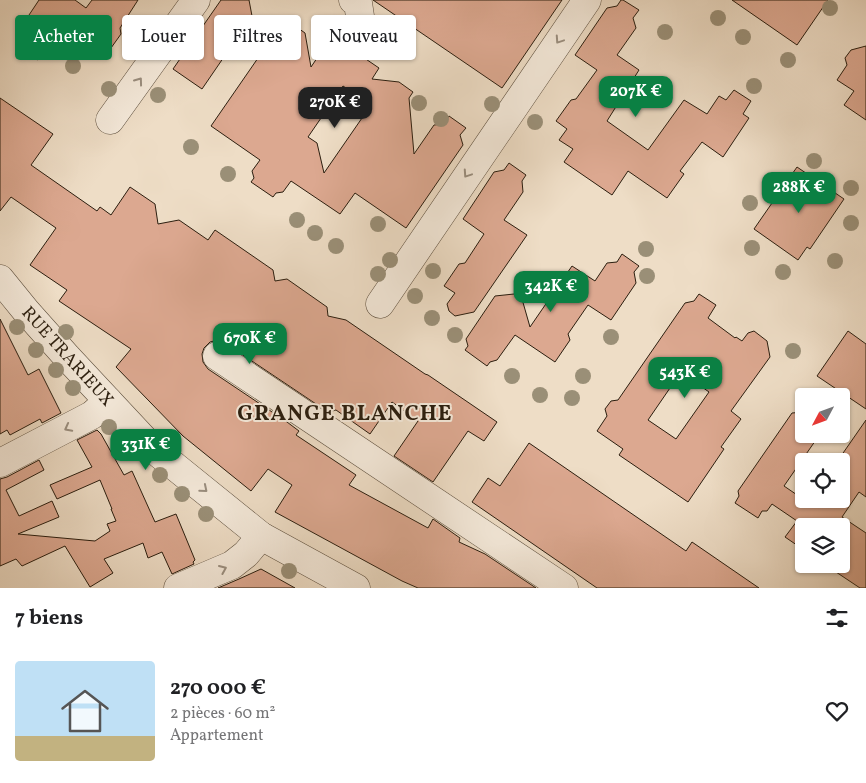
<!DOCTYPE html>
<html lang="fr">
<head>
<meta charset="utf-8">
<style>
  :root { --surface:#fff; --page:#f6f6f6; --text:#202124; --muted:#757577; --accent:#0b8043 }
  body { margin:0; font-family:Vollkorn,serif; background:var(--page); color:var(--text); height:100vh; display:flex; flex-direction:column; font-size:19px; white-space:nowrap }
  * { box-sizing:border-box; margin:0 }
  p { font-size:16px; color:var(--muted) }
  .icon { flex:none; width:28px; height:28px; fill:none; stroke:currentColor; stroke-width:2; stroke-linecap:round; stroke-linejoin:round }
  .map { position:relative; height:588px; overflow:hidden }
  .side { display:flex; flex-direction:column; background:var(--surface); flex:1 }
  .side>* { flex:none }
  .hud { position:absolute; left:15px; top:15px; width:500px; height:45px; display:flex; gap:10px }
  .needle { width:32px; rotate:229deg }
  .fabs { position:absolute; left:795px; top:388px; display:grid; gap:10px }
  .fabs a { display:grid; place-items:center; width:55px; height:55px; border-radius:5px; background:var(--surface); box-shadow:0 1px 4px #0004; font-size:25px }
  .price { position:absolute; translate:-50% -42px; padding:0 11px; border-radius:10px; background:var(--accent); color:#fff; font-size:16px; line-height:32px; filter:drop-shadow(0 1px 2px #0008) }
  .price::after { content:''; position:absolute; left:50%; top:30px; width:15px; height:11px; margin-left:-8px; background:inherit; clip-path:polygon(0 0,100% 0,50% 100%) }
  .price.active { background:#222; color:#fff }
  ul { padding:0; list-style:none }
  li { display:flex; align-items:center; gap:15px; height:125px; padding:0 15px }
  li span { display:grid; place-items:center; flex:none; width:140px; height:100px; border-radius:5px; color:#555 }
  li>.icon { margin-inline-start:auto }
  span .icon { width:60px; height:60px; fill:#fffc; stroke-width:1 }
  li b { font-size:21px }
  h2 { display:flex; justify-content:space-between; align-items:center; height:60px; padding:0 15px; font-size:21px }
  .chip { padding:0 18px; border-radius:5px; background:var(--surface); box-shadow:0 1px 4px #0004; font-size:18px; line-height:45px }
  .chip.active { background:var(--accent); color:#fff }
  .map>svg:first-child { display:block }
</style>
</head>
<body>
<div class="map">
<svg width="866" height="588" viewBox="0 0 866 588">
  <rect width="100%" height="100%" fill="#eeddc6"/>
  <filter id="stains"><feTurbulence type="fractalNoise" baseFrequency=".004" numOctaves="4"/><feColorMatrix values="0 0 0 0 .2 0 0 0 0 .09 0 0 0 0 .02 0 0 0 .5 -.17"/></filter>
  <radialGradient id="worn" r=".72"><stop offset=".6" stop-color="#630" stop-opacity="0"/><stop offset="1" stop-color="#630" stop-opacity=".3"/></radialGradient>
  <g fill="#dca890" stroke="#2b1e0f" fill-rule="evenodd">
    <path d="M39,0H75L86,8L92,0H138L120,28L121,34L106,55L66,28L48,54L41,55L38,60L18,46L16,38L19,30Z"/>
    <path d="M221,0H249L252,16L202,89L173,69Z"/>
    <path d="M373,0H562L502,88Z"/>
    <path d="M621,0H623L639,10L633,18L636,28L617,55L639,70L607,121L648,150L684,100L707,114L719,96L726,100L734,90L751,101L743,114L749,118L723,157L702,142L680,171L684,174L667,198L628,171L612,195L564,162L573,149L559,140L567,129L556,121L571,100L576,99L597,70L575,55L607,8L617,6Z"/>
    <path d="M732,0H828L797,45Z"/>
    <path d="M291,23L305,33L311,67L332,36L379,68L372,79L399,82L413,92L409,98L414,154L434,125L443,124L449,116L466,128L460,135L463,145L406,228L355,193L340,214L291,181L283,192L276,193L273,197L251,182L254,178L252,171L260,160L211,126L276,32L286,30ZM343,86L371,105L324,173L317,143L308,137Z"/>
    <path d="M866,46V120L844,105L854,91L837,80L847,65L845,58L851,50Z"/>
    <path d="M0,98L53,134L31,165L97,211L100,207L111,215L130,187L155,204L158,224L179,220L208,240L215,230L273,270L275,281L287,279L327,307L328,316L346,320L425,374L428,375L497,422L484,441L468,431L433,482L394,456L418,421L392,402L370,434L336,410L328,412L225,343L218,340L210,342L204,348L202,354L203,362L208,369L287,422L299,431L296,435L356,475L349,485L428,528L433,519L460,538L459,542L485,554L536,588H418L402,581L275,512L292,485L268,469L251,491L183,436L116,367L131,349L59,301L67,290L30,265L56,228L11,197L0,211Z"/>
    <path d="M509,163L526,175L522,181L523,192L504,220L527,235L474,312L455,316L449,311L447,304L455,293L444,286L459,264L465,263L484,234L463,219L494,172L504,170Z"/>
    <path d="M797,167L844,199L810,249L807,247L798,260L754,229Z"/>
    <path d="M622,254L639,266L634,272L636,283L611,320L588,305L568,334L570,340L555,362L515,335L497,360L490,362L487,366L465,350L468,346L466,339L495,296L514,294L522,299L530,327L572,266L595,281L607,263L617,262Z"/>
    <path d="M699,294L716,305L708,318L735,338L736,337L742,341L748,333L754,331L767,341L770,357L731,411L741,419L721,447L724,449L688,502L619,455L623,449L597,431L607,416L605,409L611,401L618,400L685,303L694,301ZM681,372L709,392L676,439L648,420Z"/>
    <path d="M0,319L28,375L39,369L61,413L42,423L40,419L10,435L7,430L0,434Z"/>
    <path d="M848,331L866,344V409L817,376Z"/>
    <path d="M804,412V434H820L784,486L803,499H815L824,505L828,499H841V456L866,420V497L859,492L842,517L866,533V588H860L824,564H841V518L836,526H804V550L785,537L797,521L772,504L767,511H762L758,518L735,503L739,496L738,491L792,413Z"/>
    <path d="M97,430L101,434L124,475L132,471L155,522L176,514L195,560L193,562L194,564L172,574L162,552L148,558L143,543L104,559L113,573L90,587L65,546L22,566L16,559L0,566V479L7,477L39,460L44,470L6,490L19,516L52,501L59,517L18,534L95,541L110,531L107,524L116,521L111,509H112L100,480L57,499L50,485L92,467L77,440Z"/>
    <path d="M529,443L686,551L692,542L759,588H597L472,502L488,478L500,486Z"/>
    <path d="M261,569L295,588H218L239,579Z"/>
  </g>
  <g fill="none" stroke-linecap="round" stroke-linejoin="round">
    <g stroke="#5c4e3d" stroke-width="29">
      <g id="minor">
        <path d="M353,0L358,3L361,23L365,38"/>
        <path d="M110,120L196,0"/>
        <path d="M0,279L26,311L67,357L152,448L261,536L356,588"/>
        <path d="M380,304L587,0"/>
        <path d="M217,356L564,588"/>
        <path d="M0,463L92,415L108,401"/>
        <path d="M178,588L232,565L246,554L261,536"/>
      </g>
    </g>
    <use href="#minor" stroke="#f4e9da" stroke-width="28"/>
  </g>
  <g fill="#9a8f77">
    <circle cx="830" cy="8" r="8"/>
    <circle cx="718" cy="18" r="8"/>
    <circle cx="665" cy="32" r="8"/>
    <circle cx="154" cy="33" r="8"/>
    <circle cx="743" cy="37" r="8"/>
    <circle cx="788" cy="60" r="8"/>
    <circle cx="73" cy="66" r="8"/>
    <circle cx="754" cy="86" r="8"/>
    <circle cx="109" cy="89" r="8"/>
    <circle cx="158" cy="95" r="8"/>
    <circle cx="419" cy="103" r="8"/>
    <circle cx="492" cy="104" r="8"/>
    <circle cx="441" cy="119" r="8"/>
    <circle cx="535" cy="122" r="8"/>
    <circle cx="191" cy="147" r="8"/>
    <circle cx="814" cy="161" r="8"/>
    <circle cx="228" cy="174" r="8"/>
    <circle cx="851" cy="188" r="8"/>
    <circle cx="750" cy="203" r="8"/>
    <circle cx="297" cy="220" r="8"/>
    <circle cx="851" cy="223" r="8"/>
    <circle cx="378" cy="224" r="8"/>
    <circle cx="315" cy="233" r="8"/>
    <circle cx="336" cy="246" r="8"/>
    <circle cx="752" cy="248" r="8"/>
    <circle cx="646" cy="249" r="8"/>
    <circle cx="390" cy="260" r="8"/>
    <circle cx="835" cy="261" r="8"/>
    <circle cx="433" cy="271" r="8"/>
    <circle cx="783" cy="272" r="8"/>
    <circle cx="378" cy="274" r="8"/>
    <circle cx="647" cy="276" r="8"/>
    <circle cx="415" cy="296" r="8"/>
    <circle cx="432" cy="318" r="8"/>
    <circle cx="17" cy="327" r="8"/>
    <circle cx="66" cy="332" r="8"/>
    <circle cx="455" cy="335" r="8"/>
    <circle cx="611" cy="337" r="8"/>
    <circle cx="36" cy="350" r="8"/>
    <circle cx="793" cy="351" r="8"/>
    <circle cx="56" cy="370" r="8"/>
    <circle cx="512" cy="376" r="8"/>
    <circle cx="583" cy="376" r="8"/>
    <circle cx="73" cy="388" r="8"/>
    <circle cx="540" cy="395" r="8"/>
    <circle cx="572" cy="398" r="8"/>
    <circle cx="109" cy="427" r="8"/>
    <circle cx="134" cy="452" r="8"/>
    <circle cx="160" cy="475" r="8"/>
    <circle cx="182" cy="494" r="8"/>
    <circle cx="206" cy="514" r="8"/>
    <circle cx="289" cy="571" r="8"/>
  </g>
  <defs><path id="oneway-chevron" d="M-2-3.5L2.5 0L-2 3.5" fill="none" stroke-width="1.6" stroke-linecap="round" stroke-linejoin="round" transform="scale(1.25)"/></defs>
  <g stroke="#9a8e7f">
    <use href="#oneway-chevron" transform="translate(559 40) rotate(124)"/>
    <use href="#oneway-chevron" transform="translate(139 81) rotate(-54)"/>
    <use href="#oneway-chevron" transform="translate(467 174) rotate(124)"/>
    <use href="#oneway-chevron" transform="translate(68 428) rotate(152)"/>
    <use href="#oneway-chevron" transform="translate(204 489) rotate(40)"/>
    <use href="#oneway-chevron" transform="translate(223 569) rotate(-23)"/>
  </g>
  <g text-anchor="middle" stroke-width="4" stroke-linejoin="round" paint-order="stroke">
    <g font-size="18" fill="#2b1e0f" stroke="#f4e9da">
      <text transform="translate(68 356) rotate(48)" y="6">RUE TRARIEUX</text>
    </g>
    <g font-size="22" font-weight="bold" letter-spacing="1" fill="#2b1e0f" stroke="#f4e9da">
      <text x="345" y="420">GRANGE BLANCHE</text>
    </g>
  </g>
  <rect width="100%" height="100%" filter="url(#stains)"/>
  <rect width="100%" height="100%" fill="url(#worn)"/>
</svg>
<div class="fabs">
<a><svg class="needle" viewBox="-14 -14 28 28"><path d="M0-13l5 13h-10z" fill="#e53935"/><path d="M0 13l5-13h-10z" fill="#757577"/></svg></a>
<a><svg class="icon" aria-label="locate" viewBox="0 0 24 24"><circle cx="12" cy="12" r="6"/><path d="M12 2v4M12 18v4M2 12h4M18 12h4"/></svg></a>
<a><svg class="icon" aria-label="layers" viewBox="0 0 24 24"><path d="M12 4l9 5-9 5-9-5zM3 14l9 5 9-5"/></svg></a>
</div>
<b class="price" style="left:636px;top:118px">207K €</b>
<b class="price active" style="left:335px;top:129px">270K €</b>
<b class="price" style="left:799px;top:214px">288K €</b>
<b class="price" style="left:551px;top:313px">342K €</b>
<b class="price" style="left:250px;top:365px">670K €</b>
<b class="price" style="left:685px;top:399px">543K €</b>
<b class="price" style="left:146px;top:471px">331K €</b>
<div class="hud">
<a class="chip active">Acheter</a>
<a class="chip">Louer</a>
<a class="chip">Filtres</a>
<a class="chip">Nouveau</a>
</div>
</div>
<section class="side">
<h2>7 biens<svg class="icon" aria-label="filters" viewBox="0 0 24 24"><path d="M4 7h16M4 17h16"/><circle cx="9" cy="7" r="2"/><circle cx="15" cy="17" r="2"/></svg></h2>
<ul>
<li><span style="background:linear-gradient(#bfe0f5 75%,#c2b280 0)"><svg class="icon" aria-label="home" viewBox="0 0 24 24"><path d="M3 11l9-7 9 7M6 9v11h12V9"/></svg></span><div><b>270 000 €</b><p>2 pièces · 60 m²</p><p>Appartement</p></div><svg class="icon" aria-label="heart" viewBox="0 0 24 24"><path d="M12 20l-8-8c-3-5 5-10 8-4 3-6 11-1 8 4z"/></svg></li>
</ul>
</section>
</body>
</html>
